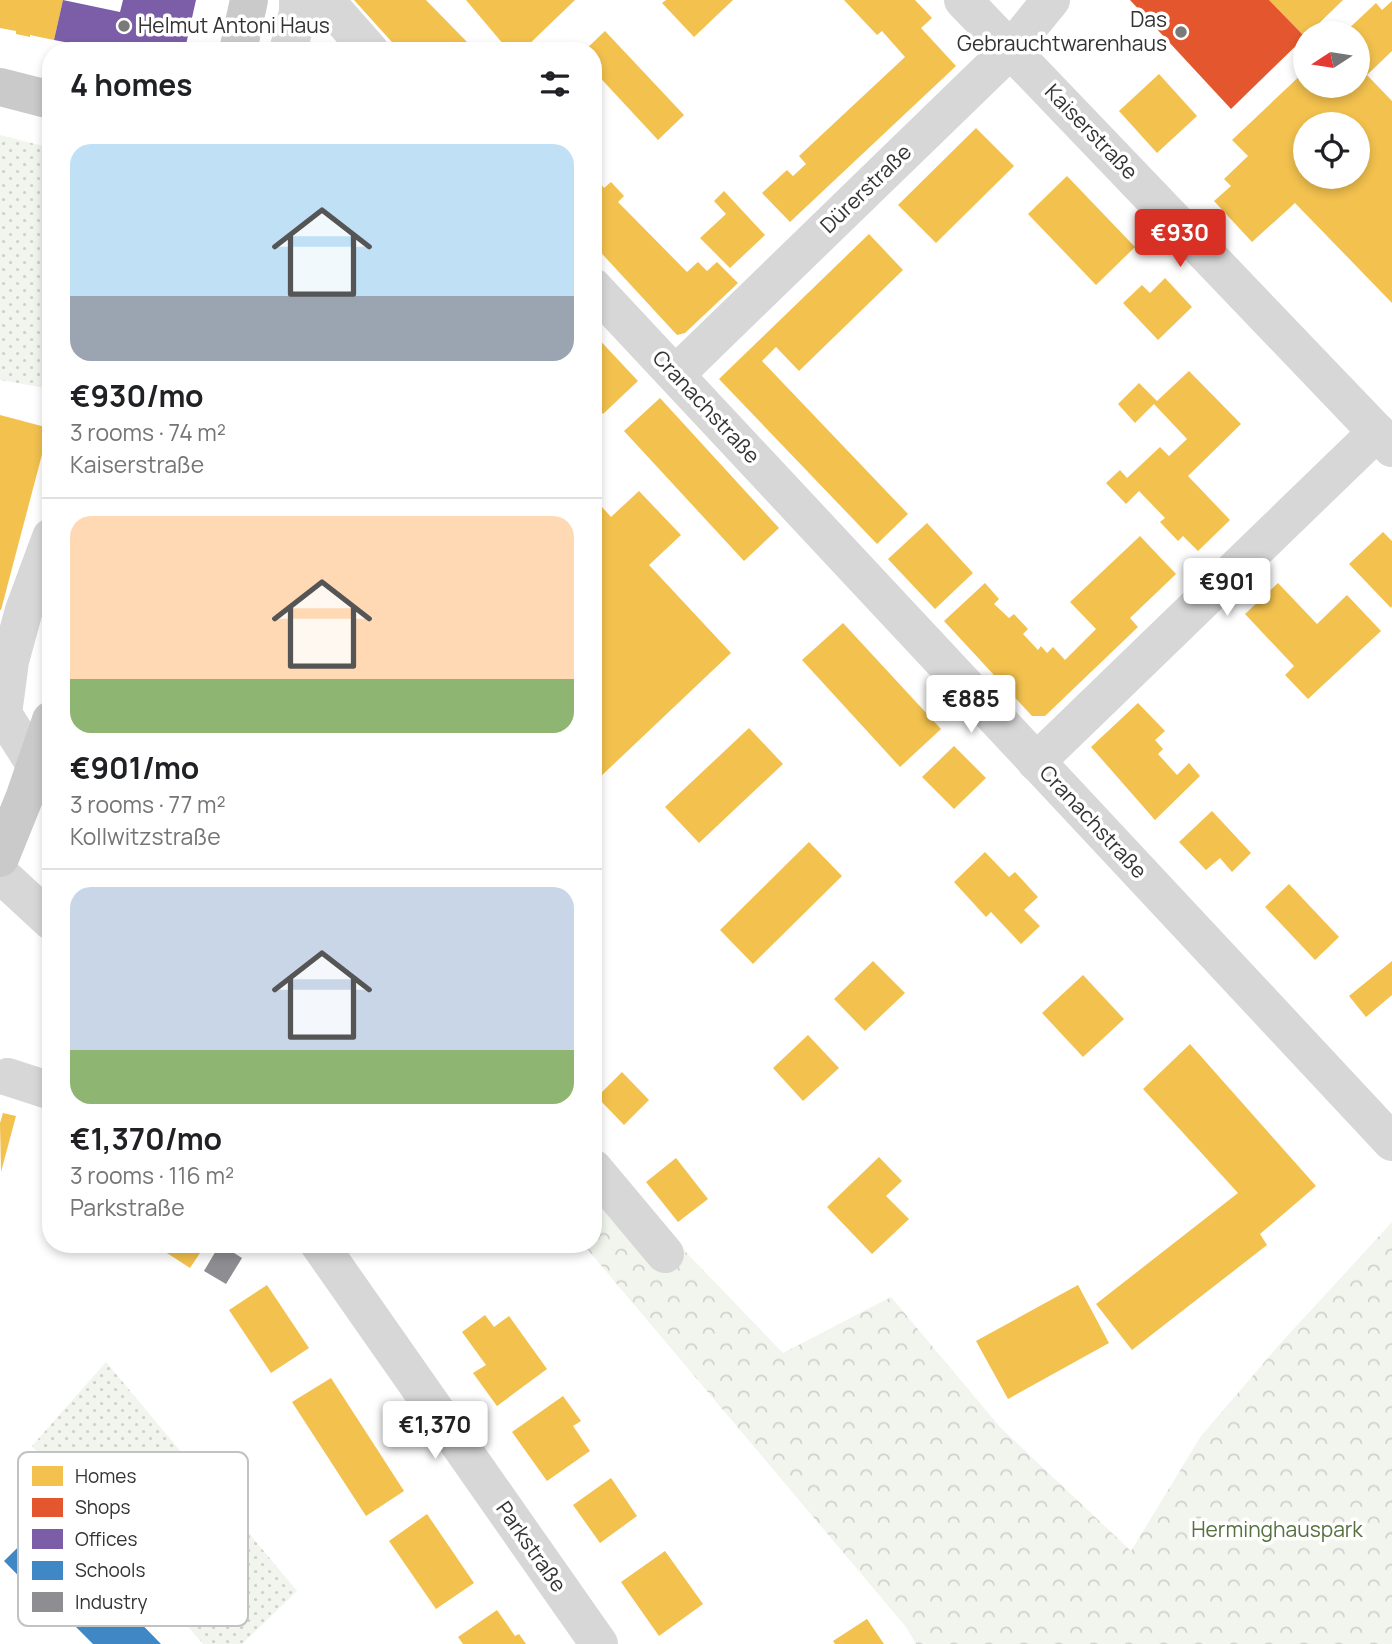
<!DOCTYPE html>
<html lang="en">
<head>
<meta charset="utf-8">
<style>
  :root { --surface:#fff; --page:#f6f6f6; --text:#202124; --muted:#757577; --line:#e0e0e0; --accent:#d93025 }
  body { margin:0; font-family:Manrope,sans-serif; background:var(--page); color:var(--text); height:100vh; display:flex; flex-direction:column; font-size:26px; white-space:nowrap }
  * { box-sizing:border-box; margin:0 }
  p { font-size:23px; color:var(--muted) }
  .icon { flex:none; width:38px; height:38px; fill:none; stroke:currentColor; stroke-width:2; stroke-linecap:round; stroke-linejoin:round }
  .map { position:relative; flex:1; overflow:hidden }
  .drawer { position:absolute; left:42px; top:42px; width:560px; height:1211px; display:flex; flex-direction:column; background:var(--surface); border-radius:28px; box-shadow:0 4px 10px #0003 }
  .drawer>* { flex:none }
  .needle { width:46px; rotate:258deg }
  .controls { position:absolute; left:1293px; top:21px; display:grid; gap:14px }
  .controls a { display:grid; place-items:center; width:77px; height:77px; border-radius:50%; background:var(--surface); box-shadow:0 4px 10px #0003; font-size:35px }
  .price { position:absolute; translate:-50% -60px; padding:0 16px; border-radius:7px; background:#fff; color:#222; font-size:23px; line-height:46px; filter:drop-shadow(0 2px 4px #0008) }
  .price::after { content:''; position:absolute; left:50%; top:42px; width:21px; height:16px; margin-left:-10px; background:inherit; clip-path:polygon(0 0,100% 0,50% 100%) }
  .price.active { background:var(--accent); color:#fff }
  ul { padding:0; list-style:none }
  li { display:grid; align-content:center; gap:14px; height:371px; padding:0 28px }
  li+li { border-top:2px solid var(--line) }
  li span { display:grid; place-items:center; height:217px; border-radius:21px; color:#555 }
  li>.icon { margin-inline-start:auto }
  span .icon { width:126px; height:126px; fill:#fffc; stroke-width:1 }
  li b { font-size:30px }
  h2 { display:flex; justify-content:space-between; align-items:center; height:84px; padding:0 28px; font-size:30px }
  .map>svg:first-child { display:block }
</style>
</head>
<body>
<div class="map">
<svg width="1392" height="1644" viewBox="0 0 1392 1644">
  <defs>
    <pattern id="grass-dots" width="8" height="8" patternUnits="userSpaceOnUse" patternTransform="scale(1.75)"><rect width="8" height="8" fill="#f1f5ed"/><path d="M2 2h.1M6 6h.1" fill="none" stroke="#cfd2cc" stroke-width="1.8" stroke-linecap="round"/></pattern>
    <pattern id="forest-crowns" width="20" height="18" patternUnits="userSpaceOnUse" patternTransform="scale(1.75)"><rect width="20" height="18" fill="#f1f5ed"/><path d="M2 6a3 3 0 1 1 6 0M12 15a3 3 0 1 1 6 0" fill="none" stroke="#cfd2cc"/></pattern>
  </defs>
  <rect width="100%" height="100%" fill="#fff"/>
  <g fill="url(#grass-dots)">
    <path d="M0,135L51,148V389L0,380Z"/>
    <path d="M106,1362L297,1591L242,1644H203L32,1446Z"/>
  </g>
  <path fill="url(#forest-crowns)" d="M602,1165L783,1353L891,1297L1000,1427L1131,1551L1201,1436L1279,1345L1392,1222V1644H916L906,1627L583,1244H593V1172Z"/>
  <g fill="#f2c14e" fill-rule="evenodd">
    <path d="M0,0H63L54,40L30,35V37L16,34V31L0,28Z"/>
    <path d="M354,0H426L467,42L462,47L465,51H400Z"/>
    <path d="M466,0H575L522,51H509Z"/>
    <path d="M666,0H733L694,37L662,3Z"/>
    <path d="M844,0H915L932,18L921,28L956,66L790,222L762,193L787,170L793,176L806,164L799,156L905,57L882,31L877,35Z"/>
    <path d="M1269,0H1343L1309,33H1306V38Z"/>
    <path d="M1392,1V51L1367,75L1392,101V303L1295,203L1252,242L1214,201L1231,186L1224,179L1248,156L1232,140L1306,70V86H1358V33H1344L1376,3L1382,10ZM1306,124H1358V177H1306Z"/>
    <path d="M605,31L684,115L658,140L593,70V51H584Z"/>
    <path d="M1159,74L1197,116L1157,153L1119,111Z"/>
    <path d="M976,128L1014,166L936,243L898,205Z"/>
    <path d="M593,174L604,188L611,182L624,196L618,202L687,272L698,262L707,271L717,262L738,283L685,333L677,335L593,244Z"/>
    <path d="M1067,176L1135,247L1096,285L1028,214Z"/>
    <path d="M724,191L765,235L730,268L700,238L726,214L714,201Z"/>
    <path d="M869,234L903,270L799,371L776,347L762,361L908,514L877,544L719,379Z"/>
    <path d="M1165,278L1192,307L1158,340L1123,303L1142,285L1150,293Z"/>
    <path d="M593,333L638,381L603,414L593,403Z"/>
    <path d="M1189,371L1241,424L1188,476L1230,520L1198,551L1183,536L1178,541L1160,522L1165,518L1139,491L1126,504L1106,483L1120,470L1127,478L1160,447L1169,456L1187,439L1154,404L1135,423L1118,404L1139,383L1157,401Z"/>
    <path d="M660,398L779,528L744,561L624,431Z"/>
    <path d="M0,415L49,428L1,610H0Z"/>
    <path d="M639,491L681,535L649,565L731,653L598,779L593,774V497L611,517Z"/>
    <path d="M927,523L973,573L935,609L888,559Z"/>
    <path d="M1383,532L1392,541V606L1391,608L1349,564Z"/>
    <path d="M1140,536L1176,574L1130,618L1138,627L1045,716H1032L944,621L985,583L999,599L994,604L1009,618L1014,614L1028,629L1023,634L1038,650L1041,646L1047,653L1053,647L1065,660L1096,629L1070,602Z"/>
    <path d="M1278,583L1317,624L1347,595L1381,631L1308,699L1285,675L1294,666L1245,614Z"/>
    <path d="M843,623L941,729L900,767L802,660Z"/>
    <path d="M1138,703L1165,731L1155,740L1163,749L1158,754L1177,775L1189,763L1200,776L1155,820L1091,747Z"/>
    <path d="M749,728L783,764L699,843L665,807Z"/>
    <path d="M954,746L986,778L954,809L922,777Z"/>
    <path d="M1212,811L1251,853L1232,872L1220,858L1206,870L1179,842Z"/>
    <path d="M809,842L842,876L753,964L720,930Z"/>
    <path d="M985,852L1009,877L1015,872L1038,897L1024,910L1040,926L1021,944L991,912L986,917L954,882Z"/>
    <path d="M1289,884L1339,937L1315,960L1265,907Z"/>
    <path d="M873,961L905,993L865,1031L834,999Z"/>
    <path d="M1392,961V995L1366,1017L1349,996Z"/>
    <path d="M1083,975L1124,1019L1083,1057L1042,1013Z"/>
    <path d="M808,1035L839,1068L803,1101L773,1068Z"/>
    <path d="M1190,1044L1316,1186L1260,1234L1267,1245L1132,1350L1096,1304L1238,1193L1143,1089Z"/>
    <path d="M622,1072L649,1100L624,1125L597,1097Z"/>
    <path d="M3,1113L16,1116L1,1172L0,1123Z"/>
    <path d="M879,1157L902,1181L886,1196L909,1219L872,1254L827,1207Z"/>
    <path d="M676,1158L708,1199L678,1222L646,1182Z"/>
    <path d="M153,1244H206L190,1268Z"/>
    <path d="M267,1285L309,1348L271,1373L229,1310Z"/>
    <path d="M1078,1285L1109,1343L1008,1399L976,1341Z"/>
    <path d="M485,1315L494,1327L509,1316L547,1369L497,1406L473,1373L486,1365L462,1332Z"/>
    <path d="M331,1378L404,1491L366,1516L292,1402Z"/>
    <path d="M563,1396L581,1421L573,1426L590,1451L547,1481L512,1432Z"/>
    <path d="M611,1478L637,1516L600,1543L573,1505Z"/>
    <path d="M427,1514L474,1583L436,1609L389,1541Z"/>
    <path d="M665,1551L703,1604L659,1636L621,1582Z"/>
    <path d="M497,1610L515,1636L519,1634L526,1644H463L458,1637Z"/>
    <path d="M867,1619L884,1644H835L833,1641Z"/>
  </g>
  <path fill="#e4572e" d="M1130,0H1269L1305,37L1231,109Z"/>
  <path fill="#7b5ea7" d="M63,0L120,12L123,0H196L185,49L163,44L162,51H110L54,40Z"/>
  <path fill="#3f88c5" d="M69,1497L102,1531L76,1557L161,1644H93L59,1610L55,1613L4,1561Z"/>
  <path fill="#8d8d92" d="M220,1244L242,1258L226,1284L204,1271Z"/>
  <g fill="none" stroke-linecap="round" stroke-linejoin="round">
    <g stroke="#d7d7d7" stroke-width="38">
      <path d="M325,0L370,51"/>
      <path d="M963,0L1392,448"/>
      <path d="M288,51L298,12V0"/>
      <path d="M593,287L1392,1142"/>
      <path d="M676,374L1011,49L1051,0"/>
      <path d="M51,537L24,610L10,661L3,714L36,766L51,763"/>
      <path d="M1036,762L1377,432"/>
      <path d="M0,874L51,921"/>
      <path d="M8,1077L51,1091"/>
      <path d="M593,1168L665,1254"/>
      <path d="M319,1244L599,1644"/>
    </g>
    <g stroke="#cacaca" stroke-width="38">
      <path d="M238,51L249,0"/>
      <path d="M0,87L51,100"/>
      <path d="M0,858L25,796L51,720"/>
    </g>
  </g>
  <g fill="#7a7a7a" stroke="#fff" stroke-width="2.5">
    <circle cx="124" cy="26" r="7"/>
    <circle cx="1181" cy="32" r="7"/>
  </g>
  <g text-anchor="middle" stroke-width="7" stroke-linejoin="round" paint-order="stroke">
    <g font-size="21" fill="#333" stroke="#fff" text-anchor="end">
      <text x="1167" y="27">Das<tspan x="1167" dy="24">Gebrauchtwarenhaus</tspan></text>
      <text x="138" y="33" text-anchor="start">Helmut Antoni Haus</text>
    </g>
    <g font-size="21" fill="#333" stroke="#fff">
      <text transform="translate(1091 132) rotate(46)" y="7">Kaiserstraße</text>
      <text transform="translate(866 189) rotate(-44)" y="7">Dürerstraße</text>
      <text transform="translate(706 407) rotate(47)" y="7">Cranachstraße</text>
      <text transform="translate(1093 822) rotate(47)" y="7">Cranachstraße</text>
      <text transform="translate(531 1547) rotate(55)" y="7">Parkstraße</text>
    </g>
    <g font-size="21" fill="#56703f" stroke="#fff">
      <text x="1277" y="1537">Herminghauspark</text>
    </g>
  </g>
  <rect x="18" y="1452" width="230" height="174" rx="10" fill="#fff" stroke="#c2c2c2" stroke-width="2"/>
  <rect x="32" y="1466" width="31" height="20" fill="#f2c14e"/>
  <rect x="32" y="1498" width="31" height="19" fill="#e4572e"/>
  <rect x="32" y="1529" width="31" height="20" fill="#7b5ea7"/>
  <rect x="32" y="1561" width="31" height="19" fill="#3f88c5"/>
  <rect x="32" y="1592" width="31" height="20" fill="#8d8d92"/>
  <g font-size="19" fill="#333">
    <text x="75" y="1483">Homes</text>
    <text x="75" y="1514">Shops</text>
    <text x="75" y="1546">Offices</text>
    <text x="75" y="1577">Schools</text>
    <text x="75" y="1609">Industry</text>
  </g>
</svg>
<div class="controls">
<a><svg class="needle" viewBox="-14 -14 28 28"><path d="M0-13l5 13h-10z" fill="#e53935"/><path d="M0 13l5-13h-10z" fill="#757577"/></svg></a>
<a><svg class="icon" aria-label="locate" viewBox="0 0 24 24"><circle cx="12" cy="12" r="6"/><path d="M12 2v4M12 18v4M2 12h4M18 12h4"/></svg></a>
</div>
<b class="price active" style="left:1180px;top:269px">€930</b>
<b class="price" style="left:1227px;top:618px">€901</b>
<b class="price" style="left:971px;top:735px">€885</b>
<b class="price" style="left:435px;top:1461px">€1,370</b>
<section class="drawer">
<h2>4 homes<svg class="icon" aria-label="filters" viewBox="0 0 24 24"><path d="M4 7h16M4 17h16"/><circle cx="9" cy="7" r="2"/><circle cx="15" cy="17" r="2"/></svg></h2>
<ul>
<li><span style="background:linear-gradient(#bfe0f5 70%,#9aa5b1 0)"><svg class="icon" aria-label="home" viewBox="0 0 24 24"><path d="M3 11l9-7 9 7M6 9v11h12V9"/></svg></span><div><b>€930/mo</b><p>3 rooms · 74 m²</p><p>Kaiserstraße</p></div></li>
<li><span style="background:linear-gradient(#ffd9b3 75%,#8fb573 0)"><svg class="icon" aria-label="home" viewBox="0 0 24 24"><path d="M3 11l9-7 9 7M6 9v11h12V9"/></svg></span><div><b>€901/mo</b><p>3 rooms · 77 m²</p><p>Kollwitzstraße</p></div></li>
<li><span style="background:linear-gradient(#c9d6e8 75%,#8fb573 0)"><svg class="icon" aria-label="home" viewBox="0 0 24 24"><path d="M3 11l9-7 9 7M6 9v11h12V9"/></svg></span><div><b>€1,370/mo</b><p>3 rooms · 116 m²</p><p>Parkstraße</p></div></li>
</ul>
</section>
</div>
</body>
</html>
